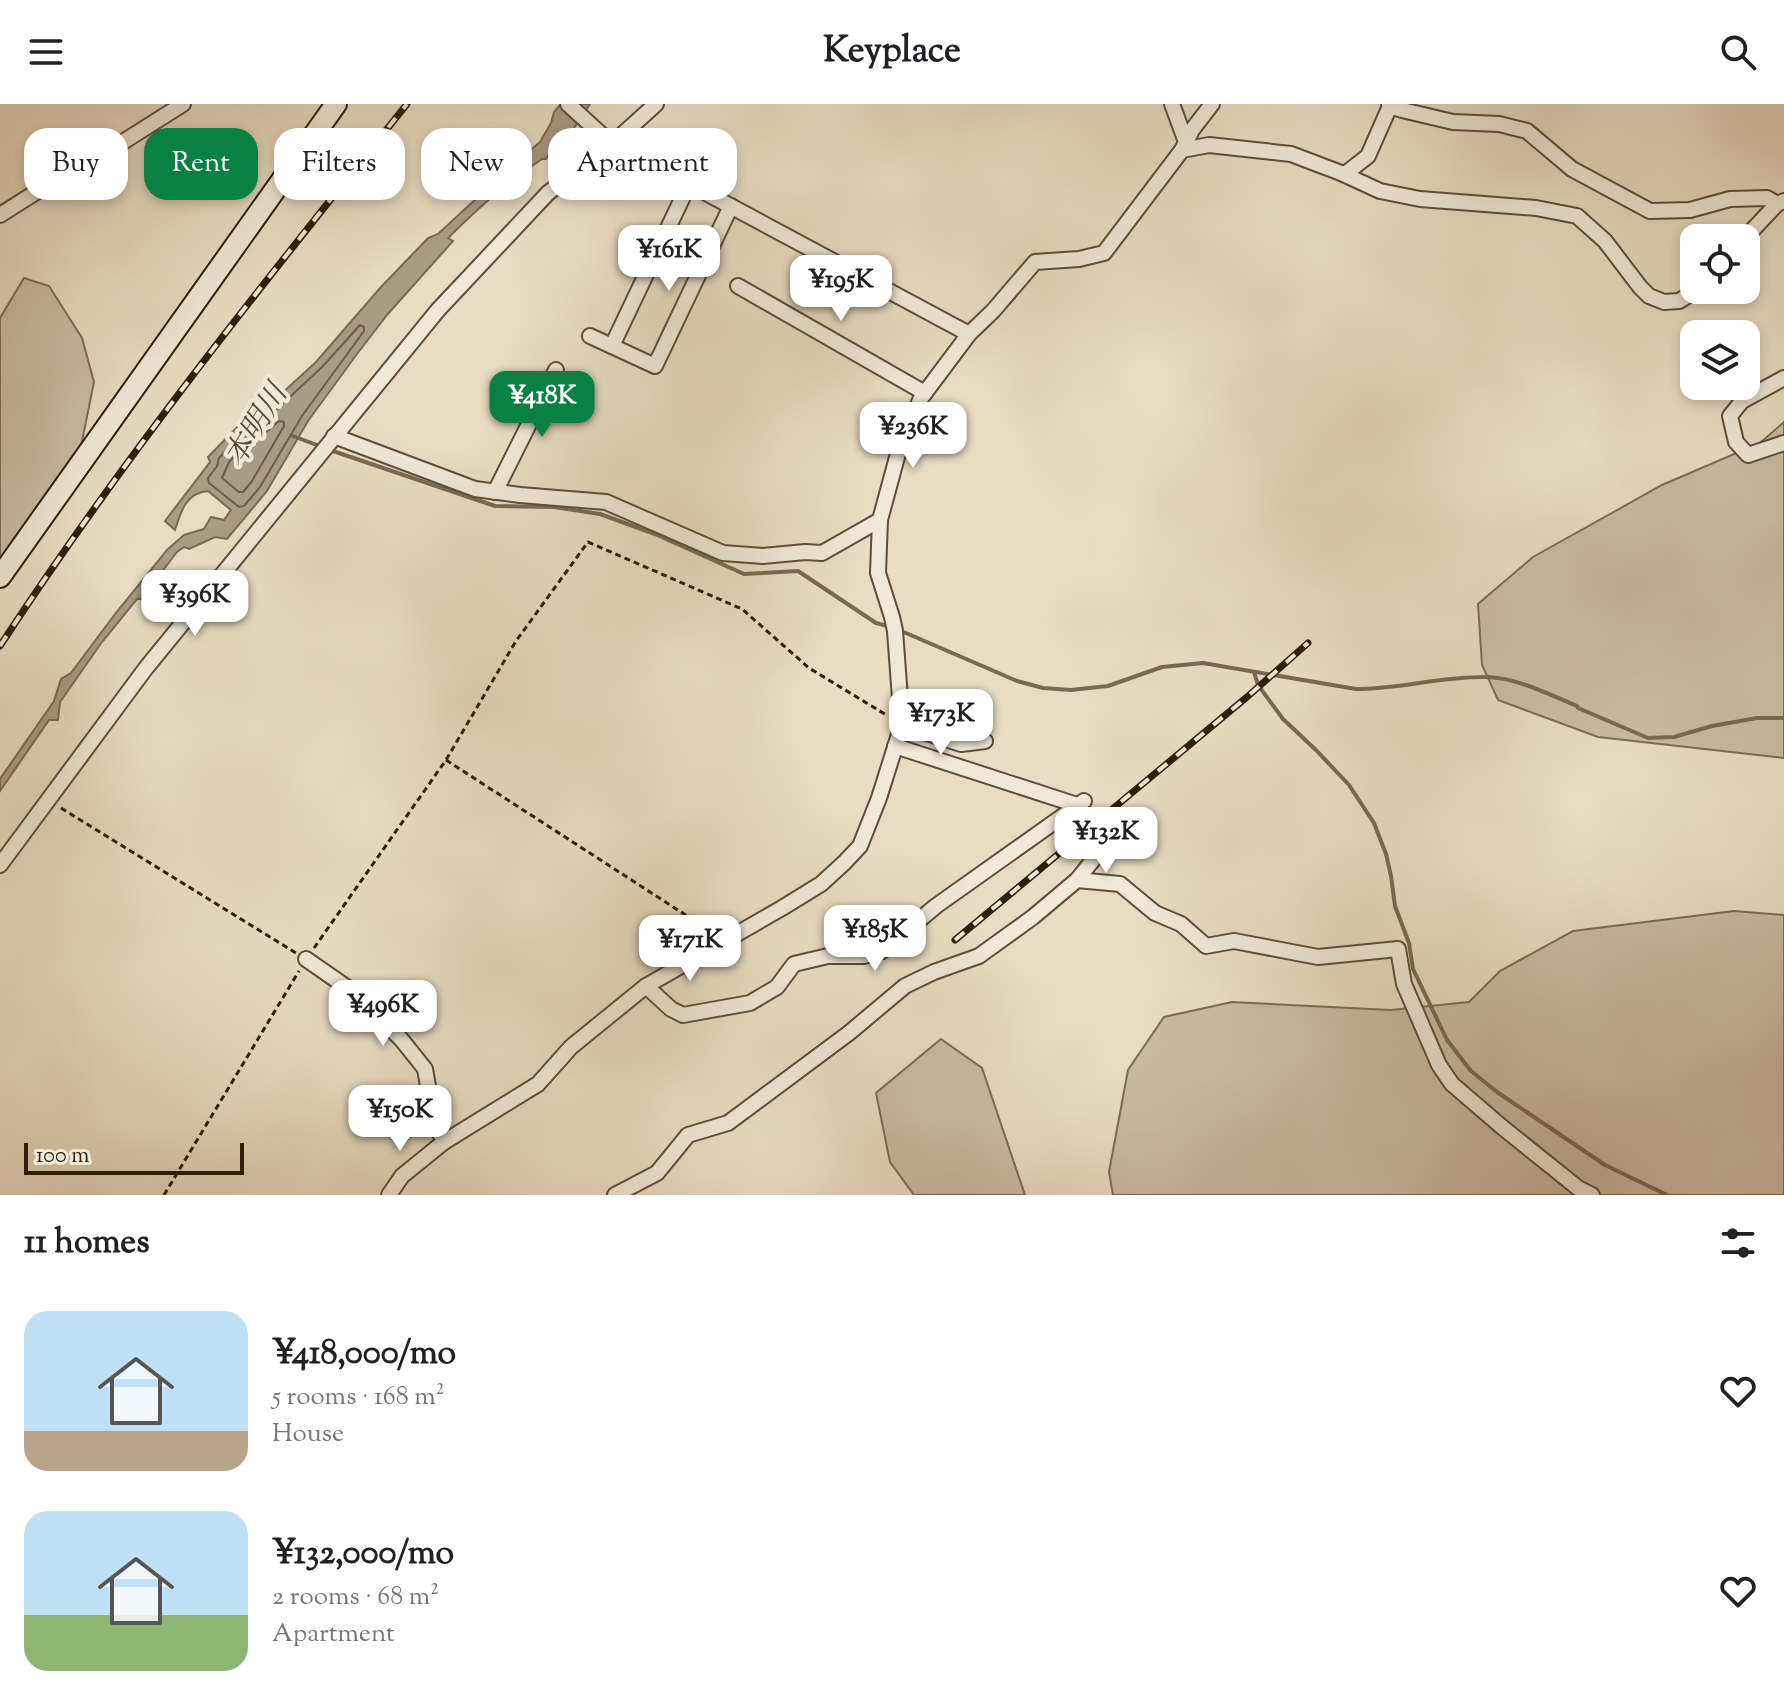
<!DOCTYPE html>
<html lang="en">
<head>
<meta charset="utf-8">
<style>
  :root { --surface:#fff; --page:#f2f2f2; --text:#202124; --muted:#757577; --accent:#0b8043 }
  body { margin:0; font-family:"Sorts Mill Goudy","Noto Serif JP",serif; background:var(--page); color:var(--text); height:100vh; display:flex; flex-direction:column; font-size:30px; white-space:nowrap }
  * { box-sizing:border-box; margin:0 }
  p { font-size:26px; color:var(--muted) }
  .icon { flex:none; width:44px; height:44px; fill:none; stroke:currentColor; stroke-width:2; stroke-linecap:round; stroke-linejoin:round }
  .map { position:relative; height:1091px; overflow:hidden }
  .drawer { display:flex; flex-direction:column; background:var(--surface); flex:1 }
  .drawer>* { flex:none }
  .top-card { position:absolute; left:24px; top:24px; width:800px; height:72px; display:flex; gap:16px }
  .controls { position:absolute; left:1680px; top:120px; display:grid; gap:16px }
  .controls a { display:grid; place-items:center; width:80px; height:80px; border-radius:16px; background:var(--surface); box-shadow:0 4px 12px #0003; font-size:40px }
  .scale { position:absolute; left:24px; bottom:20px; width:220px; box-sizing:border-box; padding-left:8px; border:4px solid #2f1d0d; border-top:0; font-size:22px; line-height:28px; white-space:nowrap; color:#2f1d0d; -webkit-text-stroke:6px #f0e9d8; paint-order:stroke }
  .price { position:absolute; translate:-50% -68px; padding:0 18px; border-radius:16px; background:#fff; color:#222; font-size:26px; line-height:52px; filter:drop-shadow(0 2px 4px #0008) }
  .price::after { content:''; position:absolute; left:50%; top:48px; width:24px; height:18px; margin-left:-12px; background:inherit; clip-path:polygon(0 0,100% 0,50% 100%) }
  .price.on { background:var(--accent); color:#fff }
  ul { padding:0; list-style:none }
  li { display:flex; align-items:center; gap:24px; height:200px; padding:0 24px }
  li span { display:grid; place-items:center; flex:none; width:224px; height:160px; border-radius:24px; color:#555 }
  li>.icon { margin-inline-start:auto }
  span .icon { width:96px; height:96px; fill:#fffc; stroke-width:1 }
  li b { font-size:34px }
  h2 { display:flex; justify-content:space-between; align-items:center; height:96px; padding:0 24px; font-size:34px }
  .chip { padding:0 28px; border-radius:24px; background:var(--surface); box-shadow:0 4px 12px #0003; font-size:28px; line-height:72px }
  .chip.on { background:var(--accent); color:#fff }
  header { display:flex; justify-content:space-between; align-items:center; height:104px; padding:0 24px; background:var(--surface); font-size:36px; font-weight:800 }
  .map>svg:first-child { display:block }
</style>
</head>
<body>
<header><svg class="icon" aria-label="menu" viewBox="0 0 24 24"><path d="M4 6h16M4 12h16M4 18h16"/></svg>Keyplace<svg class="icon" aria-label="search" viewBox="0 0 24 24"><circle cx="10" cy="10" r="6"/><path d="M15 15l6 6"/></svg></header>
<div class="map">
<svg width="1784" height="1091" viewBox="0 0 1784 1091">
  <rect width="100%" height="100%" fill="#e8ddc3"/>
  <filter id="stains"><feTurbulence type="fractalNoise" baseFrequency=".0025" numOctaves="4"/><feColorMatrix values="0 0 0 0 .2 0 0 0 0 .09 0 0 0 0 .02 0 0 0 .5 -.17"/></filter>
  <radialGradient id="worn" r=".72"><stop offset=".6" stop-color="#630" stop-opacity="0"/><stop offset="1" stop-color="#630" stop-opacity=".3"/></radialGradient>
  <g fill="#c9bca4" stroke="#7c6c58" stroke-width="2">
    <path d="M24,174L49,182L82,234L94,278L79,352L0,463V214Z"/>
    <path d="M1784,318V654L1598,633L1498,596L1482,561L1478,500L1533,453L1662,381L1760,339Z"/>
    <path d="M1734,807L1784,811V1091H1113L1109,1068L1128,966L1164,913L1232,898L1391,906L1469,898L1500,867L1573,827Z"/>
    <path d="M941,935L982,964L1025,1091H914L890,1058L876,989Z"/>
  </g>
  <path fill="#a99c85" stroke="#786955" stroke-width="2" d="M561,0H590L574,24L555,41L546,55H542C507,78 477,105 448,134L453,137L387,211L357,250L308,317L267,387L227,435L215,433L189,445L184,443L177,448L141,495H137L102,538L60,598L58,616H49L0,687V675L54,597L61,575L71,569L115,510L167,446L184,431L204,425L211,413L224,416L231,406L208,387C186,389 181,407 175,426L165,417L210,358L208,353L238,322L255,314L316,258L381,183L428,134L438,130L506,67L540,38L551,19L554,8Z"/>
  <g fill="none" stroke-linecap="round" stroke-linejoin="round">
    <g stroke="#6c5c49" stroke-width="2">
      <path d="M360,221L364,223V227L302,312L260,383L244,402L239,403L209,379L208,374L217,362L219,354L242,329L261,320L322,263Z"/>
      <path d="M279,317L284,318V322L252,377L243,388H239L222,374L229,358L248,337L265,329Z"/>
    </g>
    <g stroke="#786955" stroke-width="4">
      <path d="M293,332L322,343"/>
      <path d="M330,346L495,402L554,403L600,410L655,430L744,470L798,467L876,519L891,523"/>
      <path d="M899,526L1017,577L1043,584L1071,586L1108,582L1162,563L1203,559L1356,585C1400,585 1443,572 1487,573C1518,574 1548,590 1577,602L1578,604L1648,634L1674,633L1712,622L1757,614H1784"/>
      <path d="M1254,568L1258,581L1283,615L1316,646L1349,681L1374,719L1386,750L1391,772L1395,802L1409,839L1413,865L1447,936L1471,967L1497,988L1605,1061L1667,1091"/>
    </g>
    <g stroke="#5d4d3a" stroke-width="18">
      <g id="street">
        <path d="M568,0L604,33L613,39L969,230"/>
        <path d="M1172,0L1186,38"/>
        <path d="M1390,2L1402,6L1453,18L1499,20L1527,27L1572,65L1650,107L1690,106L1730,95L1767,94L1777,100"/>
        <path d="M1182,46L1209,41L1291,50L1341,69L1380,87L1420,95L1536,104L1577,112L1605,137L1640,183L1649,192L1664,198L1679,197L1697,186"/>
        <path d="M1345,70L1368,52L1390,2L1389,0"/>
        <path d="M0,111L71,66L115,43L183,0"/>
        <path d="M1745,134L1777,100L1784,97"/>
        <path d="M738,182L925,289"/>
        <path d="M590,232L655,262L731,102"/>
        <path d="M612,242L689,80"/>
        <path d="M1784,274L1742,297L1730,312L1736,338L1748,351L1784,339"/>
        <path d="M334,332L475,385L520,391L606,398L723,449L763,452L805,448L822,449L880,416"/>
        <path d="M495,388L556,266"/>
        <path d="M902,621L961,640L985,637"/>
        <path d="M895,642L1077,701"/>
        <path d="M0,761L146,564L438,206L548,89L613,39L656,0"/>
        <path d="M1077,776L1105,741"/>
        <path d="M306,855L352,887L401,935L425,965L428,982L426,1000L444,1038"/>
        <path d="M646,882L671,905L683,911L750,899L777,883L794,860L828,852H864L882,847L936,802L1084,697"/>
        <path d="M389,1091L402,1072L444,1038L538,980L571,943L646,882L782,804L821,780L844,759L860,742L879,694L902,621L895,527L892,513L878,469L880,416L900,342L921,294L969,230L993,207L1035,158L1079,155L1104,149L1182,46L1192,26L1212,0"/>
        <path d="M615,1091L657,1069L688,1031L728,1019L849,929L905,882L934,868L979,852L1033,813L1077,776L1120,780L1155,809L1181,820L1206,842L1234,837L1318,853L1398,845L1404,880L1439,961L1452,980L1502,1023L1578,1084L1592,1091"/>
      </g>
    </g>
    <g stroke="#2f1d0d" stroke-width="24">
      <path id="secondary" d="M0,473L336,0"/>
    </g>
    <g stroke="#2f1d0d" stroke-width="3" stroke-dasharray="6 4" stroke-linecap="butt">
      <path d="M446,656L701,821L708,831"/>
      <path d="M61,704L296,849"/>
      <path d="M314,844L446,656L516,537L588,438L742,505L809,564L888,612"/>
      <path d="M164,1091L299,867"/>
    </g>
    <use href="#street" stroke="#f0e9d8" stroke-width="14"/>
    <use href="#secondary" stroke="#f0e9d8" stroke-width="20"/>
    <g stroke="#2f1d0d" stroke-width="7">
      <g id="rail">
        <path d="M0,542C124,352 266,176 407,0"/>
        <path d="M955,836L1247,593L1308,539"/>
      </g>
    </g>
    <use href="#rail" stroke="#f0e9d8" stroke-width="4" stroke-dasharray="12" stroke-linecap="butt"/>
  </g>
  <g text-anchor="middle" stroke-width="8" stroke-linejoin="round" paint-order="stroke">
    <g font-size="30" font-style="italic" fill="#5a4937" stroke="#f0e9d8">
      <text transform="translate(255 321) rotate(-58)" y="10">本明川</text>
    </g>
  </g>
  <rect width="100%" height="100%" filter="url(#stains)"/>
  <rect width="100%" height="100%" fill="url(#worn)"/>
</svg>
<div class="controls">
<a><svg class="icon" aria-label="locate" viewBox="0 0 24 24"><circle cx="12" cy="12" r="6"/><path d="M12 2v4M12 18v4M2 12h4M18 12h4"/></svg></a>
<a><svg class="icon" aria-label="layers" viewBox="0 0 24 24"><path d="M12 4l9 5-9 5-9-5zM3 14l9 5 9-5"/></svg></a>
</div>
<div class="scale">100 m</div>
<b class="price" style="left:669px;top:189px">¥161K</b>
<b class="price" style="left:841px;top:219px">¥195K</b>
<b class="price on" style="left:542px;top:335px">¥418K</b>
<b class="price" style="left:913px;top:366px">¥236K</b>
<b class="price" style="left:195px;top:534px">¥396K</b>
<b class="price" style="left:941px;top:653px">¥173K</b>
<b class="price" style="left:1106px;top:771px">¥132K</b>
<b class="price" style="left:875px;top:869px">¥185K</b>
<b class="price" style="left:690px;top:879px">¥171K</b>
<b class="price" style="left:383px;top:944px">¥496K</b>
<b class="price" style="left:400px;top:1049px">¥150K</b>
<div class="top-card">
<a class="chip">Buy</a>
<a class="chip on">Rent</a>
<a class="chip">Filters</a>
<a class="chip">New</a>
<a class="chip">Apartment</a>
</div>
</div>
<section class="drawer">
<h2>11 homes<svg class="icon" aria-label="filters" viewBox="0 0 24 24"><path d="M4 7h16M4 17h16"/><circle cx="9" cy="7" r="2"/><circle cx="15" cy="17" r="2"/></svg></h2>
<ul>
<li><span style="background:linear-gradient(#bfe0f5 75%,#b9a48a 0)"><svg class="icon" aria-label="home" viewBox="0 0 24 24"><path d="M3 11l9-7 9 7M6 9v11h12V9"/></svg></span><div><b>¥418,000/mo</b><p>5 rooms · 168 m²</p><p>House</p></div><svg class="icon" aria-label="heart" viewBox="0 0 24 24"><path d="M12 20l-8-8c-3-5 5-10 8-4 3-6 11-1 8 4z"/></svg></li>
<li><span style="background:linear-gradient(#bfe0f5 65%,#8fb573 0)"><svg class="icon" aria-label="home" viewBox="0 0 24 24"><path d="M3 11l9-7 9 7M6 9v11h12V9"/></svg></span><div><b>¥132,000/mo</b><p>2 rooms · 68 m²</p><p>Apartment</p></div><svg class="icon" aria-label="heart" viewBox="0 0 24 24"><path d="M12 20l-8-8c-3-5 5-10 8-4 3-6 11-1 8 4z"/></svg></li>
</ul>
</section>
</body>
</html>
